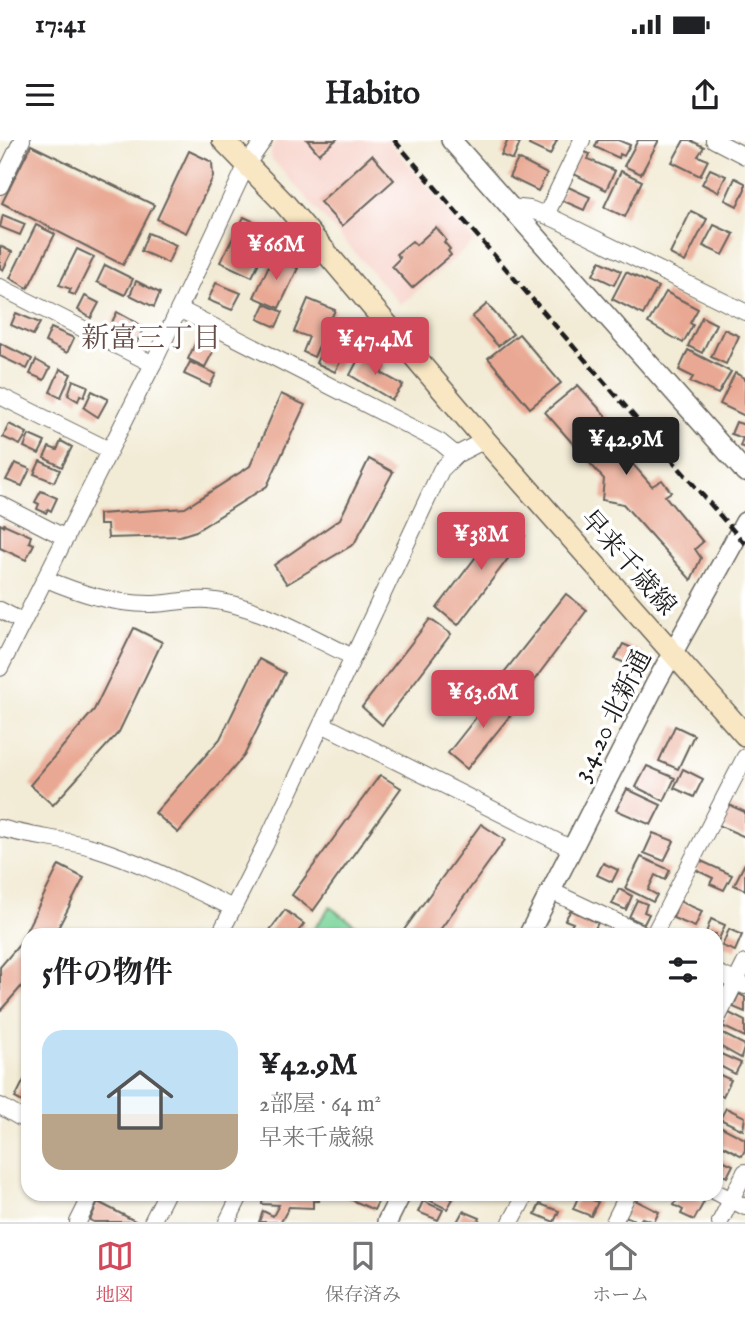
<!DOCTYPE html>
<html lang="ja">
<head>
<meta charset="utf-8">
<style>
  :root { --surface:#fff; --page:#f2f2f2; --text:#202124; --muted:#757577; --line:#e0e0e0; --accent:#d1495b }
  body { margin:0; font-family:"IM FELL English","Noto Serif JP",serif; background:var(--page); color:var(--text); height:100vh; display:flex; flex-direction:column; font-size:26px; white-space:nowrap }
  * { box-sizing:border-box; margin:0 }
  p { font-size:23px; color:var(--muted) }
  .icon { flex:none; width:38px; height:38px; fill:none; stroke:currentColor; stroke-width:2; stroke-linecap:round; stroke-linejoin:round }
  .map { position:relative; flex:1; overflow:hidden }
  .drawer { position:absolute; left:21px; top:788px; width:702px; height:273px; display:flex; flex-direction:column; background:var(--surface); border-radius:21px; box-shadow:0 2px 5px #0004 }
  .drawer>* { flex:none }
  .price { position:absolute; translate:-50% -60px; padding:0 16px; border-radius:7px; background:var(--accent); color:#fff; font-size:23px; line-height:46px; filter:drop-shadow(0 2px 4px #0008) }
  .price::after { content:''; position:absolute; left:50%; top:42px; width:21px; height:16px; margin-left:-10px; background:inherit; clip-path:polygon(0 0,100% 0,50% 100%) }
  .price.active { background:#222; color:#fff }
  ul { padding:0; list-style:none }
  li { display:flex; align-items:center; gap:21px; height:175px; padding:0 21px }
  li+li { border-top:2px solid var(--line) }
  li span { display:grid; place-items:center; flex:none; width:196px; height:140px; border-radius:21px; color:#555 }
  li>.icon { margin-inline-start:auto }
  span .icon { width:84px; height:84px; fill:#fffc; stroke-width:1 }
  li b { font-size:30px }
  h2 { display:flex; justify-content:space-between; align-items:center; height:84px; padding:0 21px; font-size:30px }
  .status { display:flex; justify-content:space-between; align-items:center; height:49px; padding:0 35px; background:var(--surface); direction:ltr }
  .status svg { height:19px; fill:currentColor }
  header { display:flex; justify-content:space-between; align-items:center; height:91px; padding:0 21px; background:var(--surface); font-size:32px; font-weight:700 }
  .dock { display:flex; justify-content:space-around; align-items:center; height:98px; border-top:2px solid var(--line); background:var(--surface); font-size:19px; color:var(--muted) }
  .dock a { display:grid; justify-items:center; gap:4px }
  .dock .active { color:var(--accent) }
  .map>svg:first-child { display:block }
</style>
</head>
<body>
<div class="status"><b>17:41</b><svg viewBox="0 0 49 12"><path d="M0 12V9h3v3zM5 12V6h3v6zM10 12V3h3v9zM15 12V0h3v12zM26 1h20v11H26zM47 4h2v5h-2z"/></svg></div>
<header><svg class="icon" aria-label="menu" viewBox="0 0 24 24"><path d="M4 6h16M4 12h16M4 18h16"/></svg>Habito<svg class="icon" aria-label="share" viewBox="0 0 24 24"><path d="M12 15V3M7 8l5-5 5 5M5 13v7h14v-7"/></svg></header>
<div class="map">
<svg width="745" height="1082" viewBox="0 0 745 1082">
  <rect width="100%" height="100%" fill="#fff"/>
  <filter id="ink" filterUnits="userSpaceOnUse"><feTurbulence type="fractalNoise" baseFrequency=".0143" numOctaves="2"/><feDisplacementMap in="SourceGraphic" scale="14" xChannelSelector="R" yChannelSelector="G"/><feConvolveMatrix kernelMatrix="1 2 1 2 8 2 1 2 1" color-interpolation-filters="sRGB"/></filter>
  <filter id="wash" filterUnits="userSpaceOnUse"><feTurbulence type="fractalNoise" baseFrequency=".00686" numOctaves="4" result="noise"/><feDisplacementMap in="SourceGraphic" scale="28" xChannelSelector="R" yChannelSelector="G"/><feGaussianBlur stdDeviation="1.57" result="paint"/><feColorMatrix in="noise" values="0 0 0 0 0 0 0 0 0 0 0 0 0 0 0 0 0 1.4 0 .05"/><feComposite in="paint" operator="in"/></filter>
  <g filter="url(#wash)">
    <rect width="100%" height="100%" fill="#f2ebd5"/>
    <path fill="#f7d1c8" d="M276,0H388L474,101L401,165L271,18V10Z"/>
    <path fill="#7dd69c" stroke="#4c795c" stroke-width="2" d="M330,767L368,794H310Z"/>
    <g id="blocks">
      <g fill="#e9a893">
        <path d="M307,0H336L319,14Z"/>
        <path d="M508,0L520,3L513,20L501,15Z"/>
        <path d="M531,0H557L550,15L529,5Z"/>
        <path d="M598,0H618L630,5L624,16L620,14L619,18L595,7Z"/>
        <path d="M638,0H659L641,34L624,26Z"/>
        <path d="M684,0H690L704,7L698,16L708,20L700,36L672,22Z"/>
        <path d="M31,5L154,65L123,125L2,63Z"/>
        <path d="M580,10L590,14L588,19L615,31L606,50L570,32Z"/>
        <path d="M189,11L212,22L213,37L186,93L157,79Z"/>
        <path d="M372,15L394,40L342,86L320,62Z"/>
        <path d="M518,19L547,34L538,51L509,37Z"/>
        <path d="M710,29L726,36L718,52L702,44Z"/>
        <path d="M621,31L642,41L625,77L604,67Z"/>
        <path d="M735,38L745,43V49L737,66L725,60Z"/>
        <path d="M566,46L590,57L584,70L559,59Z"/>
        <path d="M691,71L707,79L685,122L670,114Z"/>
        <path d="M3,75L25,84L20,95L0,87Z"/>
        <path d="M244,77L274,91L252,137L220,122Z"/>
        <path d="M36,85L55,94L28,148L10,138Z"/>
        <path d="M714,85L734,94L723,115L703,106Z"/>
        <path d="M436,87L446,100L444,102L450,109L448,111L451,115L412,148L392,126L400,118L396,114L412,101L416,105Z"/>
        <path d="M148,93L176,105L168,123L141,111Z"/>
        <path d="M0,106L12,112L3,130L0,128Z"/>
        <path d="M77,109L94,117L75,155L69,153L71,149L59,145Z"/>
        <path d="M273,117L298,128L279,168L254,157Z"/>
        <path d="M600,121L621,131L614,145L593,135Z"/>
        <path d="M105,125L133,139L125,155L97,142Z"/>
        <path d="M626,132L658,147L643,175L612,159Z"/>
        <path d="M136,141L160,153L154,167L130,155Z"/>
        <path d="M216,143L241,153L232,170L208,160Z"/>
        <path d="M666,152L698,169L690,183L693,185L683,203L648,183Z"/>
        <path d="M85,156L99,163L91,178L78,170Z"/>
        <path d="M308,159L335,170L314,217L303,212L309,197L294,192Z"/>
        <path d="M265,164L283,172L276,187L258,179Z"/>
        <path d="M487,164L513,194L498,206L472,177Z"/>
        <path d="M117,172L144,187L137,202L109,188Z"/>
        <path d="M16,173L40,183L33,195L11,185Z"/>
        <path d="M702,177L716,184L702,213L688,206Z"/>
        <path d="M51,188L74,198L67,213L45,202Z"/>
        <path d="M724,189L739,196L726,224L711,217Z"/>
        <path d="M331,190L351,200L335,232L316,223Z"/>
        <path d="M519,194L561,243L530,268L488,218Z"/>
        <path d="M198,197L216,206L205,227L188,219Z"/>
        <path d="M0,203L32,219L27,229L0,216Z"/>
        <path d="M688,210L731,232L718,254L690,242L693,237L679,230Z"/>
        <path d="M362,212L385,227L381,233L403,245L392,260L350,235Z"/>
        <path d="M36,220L50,228L44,240L30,234Z"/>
        <path d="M190,222L216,234L210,246L184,234Z"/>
        <path d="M60,229L71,234L61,257L50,252Z"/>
        <path d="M735,233L745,238V276L720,264Z"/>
        <path d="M73,240L88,246L84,257L80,255L78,261L68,255Z"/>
        <path d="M578,245L639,313L630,321L652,346L662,340L671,352L665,356L703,402L695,409L701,418L691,440L623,364L602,360L604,339L545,272Z"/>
        <path d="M92,251L108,259L98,277L84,268Z"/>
        <path d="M281,254L305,265L267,346L196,391L180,396L108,398L107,385H99V374L185,368L250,326Z"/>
        <path d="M736,282L745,285V308L740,306L743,298L731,294Z"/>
        <path d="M9,284L27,293L20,305L3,297Z"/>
        <path d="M29,295L45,302L39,314L24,307Z"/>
        <path d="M61,301L72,307L62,327L44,318L49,307L57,310Z"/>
        <path d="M369,319L393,332L354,404L287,444L274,425L340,379Z"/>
        <path d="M40,321L60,330L54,342L34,334Z"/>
        <path d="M15,323L30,329L22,346L6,340Z"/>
        <path d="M41,351L57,358L51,371L48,369L46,373L37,369L39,364L35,362Z"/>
        <path d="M504,380L525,396L458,485L437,468Z"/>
        <path d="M0,384L3,386L4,384L31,396L29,402L34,404L26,420L0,408Z"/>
        <path d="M566,454L587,470L520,559L498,540Z"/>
        <path d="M430,479L451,494L382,585L362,567Z"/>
        <path d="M134,488L162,502L119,592L53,665L30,645L94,570Z"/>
        <path d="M623,504L641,512L635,527L615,519Z"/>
        <path d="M259,519L285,533L244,616L178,693L155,673L220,599Z"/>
        <path d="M497,551L518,566L467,629L448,613Z"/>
        <path d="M675,586L694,595L678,629L659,621Z"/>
        <path d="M647,626L675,638L664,661L636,647Z"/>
        <path d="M683,629L703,639L694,657L674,648Z"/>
        <path d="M380,635L401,648L313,771L292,755Z"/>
        <path d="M627,649L661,665L651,685L616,670Z"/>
        <path d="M727,664L745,672V697L718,685Z"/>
        <path d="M481,684L505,700L437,794H401Z"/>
        <path d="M653,693L674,701L664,721L644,713Z"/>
        <path d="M641,717L670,730L665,740L655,735L648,750L657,755L653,762L625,748Z"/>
        <path d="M699,720L732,735L724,750L710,744L713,738L696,730Z"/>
        <path d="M603,723L618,730L612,742L597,735Z"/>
        <path d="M745,723V750L734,745Z"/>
        <path d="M59,725L84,738L55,794H28V839L0,871V827L19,805Z"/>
        <path d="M619,749L632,756L626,770L612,764Z"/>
        <path d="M637,760L647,764L644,772L649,774L644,784L629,777Z"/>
        <path d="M679,761L702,771L695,787L673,778Z"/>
        <path d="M285,770L304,784L296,794H267Z"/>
        <path d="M571,770L598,783L592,794H583L570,788L573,783L565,780Z"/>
        <path d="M711,779L725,785L716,806V794L706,793Z"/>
        <path d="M729,789L742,795L735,811L722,806Z"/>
        <path d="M739,854L745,857V872L733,867Z"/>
        <path d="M729,873L745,881V897L722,886Z"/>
        <path d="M719,892L745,905L741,918L716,904Z"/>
        <path d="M721,914L741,923L735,934L716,924Z"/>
        <path d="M28,932V965L15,958Z"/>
        <path d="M716,933L731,940L723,956L716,952Z"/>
        <path d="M726,968L745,977L743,990L720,979Z"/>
        <path d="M716,984L745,999V1010L742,1016L716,1002Z"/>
        <path d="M716,1017L733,1025L727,1037L716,1032Z"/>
        <path d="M263,1054H319V1061H313V1068L289,1067L281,1082H259L263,1071L273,1076L279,1065L262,1064Z"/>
        <path d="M339,1054H382L374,1070Z"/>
        <path d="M432,1054H441L453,1059L447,1069L429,1060Z"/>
        <path d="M680,1054H686L704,1062L694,1080L681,1074L683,1070L674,1065Z"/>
        <path d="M579,1055L598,1062L591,1076L573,1069Z"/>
        <path d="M633,1059L659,1072L654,1082L642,1078L639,1082L625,1076Z"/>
        <path d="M423,1061L443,1070L438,1080L418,1072Z"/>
        <path d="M98,1062L137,1082H94L90,1080Z"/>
        <path d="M540,1064L559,1071L554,1082L535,1074Z"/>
        <path d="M463,1071L480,1078L478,1082H457Z"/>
      </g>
    </g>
  </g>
  <g filter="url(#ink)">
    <use href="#blocks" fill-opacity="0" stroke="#67645d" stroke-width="2"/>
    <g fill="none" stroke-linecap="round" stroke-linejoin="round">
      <g stroke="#67645d" stroke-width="18">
        <g id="minor">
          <path d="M714,0L745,16"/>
          <path d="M0,46L22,0"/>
          <path d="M510,67L530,69L555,79L745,172"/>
          <path d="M546,75L582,0"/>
          <path d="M0,147L153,224"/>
          <path d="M179,169L440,302L456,315"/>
          <path d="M0,256L109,310"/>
          <path d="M0,364L66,398"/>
          <path d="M46,439C79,453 113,464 150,464C169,464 189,458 208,460C259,465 308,496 353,517"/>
          <path d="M0,470L23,482"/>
          <path d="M0,528L153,224L247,24L264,0"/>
          <path d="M322,584L572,709"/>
          <path d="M0,688C31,697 64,699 95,708C143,723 187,746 233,768"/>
          <path d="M551,751L642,794"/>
          <path d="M220,794L265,705L441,330L456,315L485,300"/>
          <path d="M654,794L745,617"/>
          <path d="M716,832L745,846"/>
          <path d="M716,881L745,823"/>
          <path d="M0,966L28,982"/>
          <path d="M716,1052L745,1067"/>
          <path d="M78,1082L92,1054"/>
          <path d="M152,1082L166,1054"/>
          <path d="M227,1082L241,1054"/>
          <path d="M511,1082L526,1054"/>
          <path d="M614,1082L628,1054"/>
          <path d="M720,1082L745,1032"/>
        </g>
      </g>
      <g stroke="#67645d" stroke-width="22">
        <g id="tertiary">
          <path d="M451,0L745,332"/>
          <path d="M529,794L656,543L745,382"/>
          <path d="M387,1082L401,1054"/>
        </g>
      </g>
      <g stroke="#67645d" stroke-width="24">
        <path id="secondary" d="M223,0L285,64L485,300L745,595"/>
      </g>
      <use href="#minor" stroke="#fff" stroke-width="16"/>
      <use href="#tertiary" stroke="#fff" stroke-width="19"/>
      <use href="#secondary" stroke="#f9e7c3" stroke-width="21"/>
      <path stroke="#1c1c1c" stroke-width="4.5" stroke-dasharray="10 5" stroke-linecap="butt" d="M394,0L745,404"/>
    </g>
  </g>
  <g text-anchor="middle" stroke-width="7" stroke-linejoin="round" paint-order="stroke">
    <g font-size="26" fill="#1c1c1c" stroke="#fff">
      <text transform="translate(629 422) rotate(49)" y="9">早来千歳線</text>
      <text transform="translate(611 575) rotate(-63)" y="9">3.4.20 北新通</text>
    </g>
    <g font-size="28" fill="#644d46" stroke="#fff">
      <text x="151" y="207">新富三丁目</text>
    </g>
  </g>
</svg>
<b class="price" style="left:276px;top:142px">¥66M</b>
<b class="price" style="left:375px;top:237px">¥47.4M</b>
<b class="price active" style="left:626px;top:337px">¥42.9M</b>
<b class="price" style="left:481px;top:432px">¥38M</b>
<b class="price" style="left:483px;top:590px">¥63.6M</b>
<section class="drawer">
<h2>5件の物件<svg class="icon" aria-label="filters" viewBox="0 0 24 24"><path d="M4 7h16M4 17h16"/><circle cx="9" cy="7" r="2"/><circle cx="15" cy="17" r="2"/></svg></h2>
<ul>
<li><span style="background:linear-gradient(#bfe0f5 60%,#b9a48a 0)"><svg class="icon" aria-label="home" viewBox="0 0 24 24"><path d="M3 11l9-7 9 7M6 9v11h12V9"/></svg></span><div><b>¥42.9M</b><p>2部屋 · 64 m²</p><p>早来千歳線</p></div></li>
</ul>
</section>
</div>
<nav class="dock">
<a class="active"><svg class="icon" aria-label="map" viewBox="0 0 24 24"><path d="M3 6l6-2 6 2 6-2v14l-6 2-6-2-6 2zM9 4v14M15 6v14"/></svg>地図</a>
<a><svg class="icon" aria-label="saved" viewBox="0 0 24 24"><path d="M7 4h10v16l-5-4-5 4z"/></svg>保存済み</a>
<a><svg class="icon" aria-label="home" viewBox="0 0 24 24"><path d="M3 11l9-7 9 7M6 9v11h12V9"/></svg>ホーム</a>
</nav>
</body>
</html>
